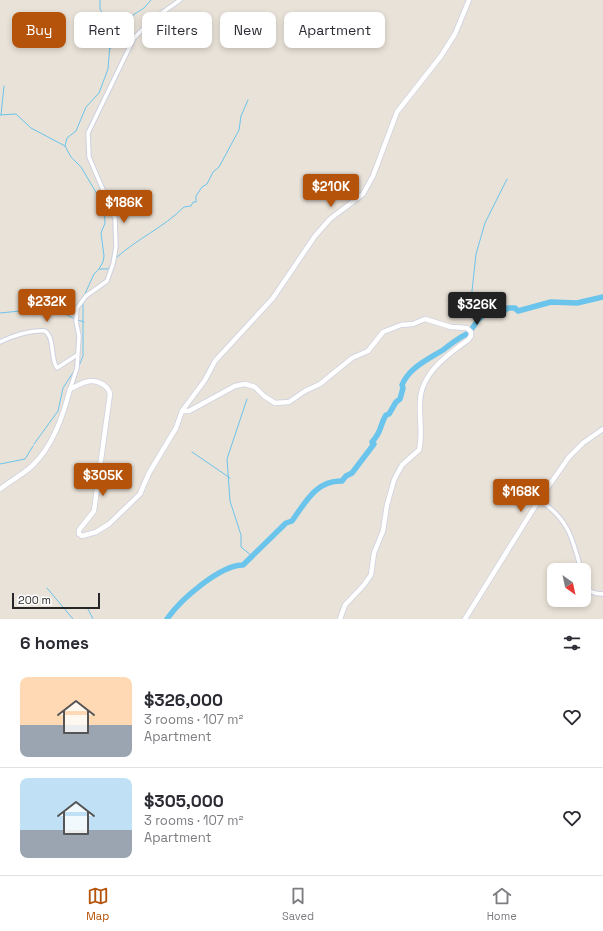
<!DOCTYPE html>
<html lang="en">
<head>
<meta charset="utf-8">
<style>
  :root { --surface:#fff; --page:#f2f2f3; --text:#2b2b33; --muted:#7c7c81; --line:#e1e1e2; --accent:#b45309 }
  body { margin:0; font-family:"Space Grotesk",sans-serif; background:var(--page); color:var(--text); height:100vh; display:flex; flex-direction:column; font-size:15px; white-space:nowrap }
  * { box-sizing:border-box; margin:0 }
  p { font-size:13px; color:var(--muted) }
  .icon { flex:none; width:22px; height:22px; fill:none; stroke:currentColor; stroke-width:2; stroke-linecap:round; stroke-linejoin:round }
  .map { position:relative; height:619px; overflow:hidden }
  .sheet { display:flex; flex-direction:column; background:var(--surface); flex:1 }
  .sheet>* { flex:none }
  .hud { position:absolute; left:12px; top:12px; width:400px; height:36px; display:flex; gap:8px }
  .needle { width:26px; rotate:147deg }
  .controls { position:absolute; left:547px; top:563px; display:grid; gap:8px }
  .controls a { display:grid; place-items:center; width:44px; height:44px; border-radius:8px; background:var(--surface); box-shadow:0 2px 6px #0003; font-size:20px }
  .scale { position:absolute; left:12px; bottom:10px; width:88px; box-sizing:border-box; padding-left:4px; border:2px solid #262626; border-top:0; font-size:11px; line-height:14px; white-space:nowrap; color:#262626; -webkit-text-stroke:3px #fff; paint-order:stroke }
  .price { position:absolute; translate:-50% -34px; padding:0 9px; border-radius:4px; background:var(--accent); color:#fff; font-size:13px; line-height:26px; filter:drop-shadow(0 1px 2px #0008) }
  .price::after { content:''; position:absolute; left:50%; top:24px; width:12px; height:9px; margin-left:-6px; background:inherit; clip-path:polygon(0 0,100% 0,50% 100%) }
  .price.active { background:#222; color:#fff }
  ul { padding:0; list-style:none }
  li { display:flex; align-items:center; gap:12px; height:100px; padding:0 20px }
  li+li { border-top:1px solid var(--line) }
  li span { display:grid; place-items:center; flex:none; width:112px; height:80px; border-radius:8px; color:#555 }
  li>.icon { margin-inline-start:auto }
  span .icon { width:48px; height:48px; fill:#fffc; stroke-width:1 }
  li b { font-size:17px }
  h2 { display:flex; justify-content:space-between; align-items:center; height:48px; padding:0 20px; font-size:17px }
  .chip { padding:0 14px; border-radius:8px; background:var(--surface); box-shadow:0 2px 6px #0003; font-size:14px; line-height:36px }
  .chip.active { background:var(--accent); color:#fff }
  .menu { display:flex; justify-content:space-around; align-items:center; height:56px; border-top:1px solid var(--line); background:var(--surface); font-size:11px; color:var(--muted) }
  .menu a { display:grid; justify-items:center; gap:2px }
  .menu .active { color:var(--accent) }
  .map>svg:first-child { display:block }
</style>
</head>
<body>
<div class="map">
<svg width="603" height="619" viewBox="0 0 603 619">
  <rect width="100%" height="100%" fill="#e9e2d8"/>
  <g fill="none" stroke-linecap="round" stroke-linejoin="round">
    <g stroke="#6bc4eb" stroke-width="1">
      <path d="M110,49L128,32L133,15L144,8L151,0"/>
      <path d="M0,115L16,114L31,128L65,146"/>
      <path d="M1,115L4,86"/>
      <path d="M116,258C138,238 163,228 184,207L191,206L193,202H196V196L202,187L207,184L213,172L219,167L239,130L241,116L248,100"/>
      <path d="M99,269L103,262L104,256L101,233L105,223L104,206L81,167L71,157L65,146L67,138L76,131L86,107L99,93L108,69L110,44V27L100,9V0"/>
      <path d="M84,296L94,274L99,269H108L111,265"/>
      <path d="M0,313L41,309L61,312L75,319"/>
      <path d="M78,320L84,322"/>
      <path d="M478,320L471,300L476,254L485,223L507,179"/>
      <path d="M79,366L83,356V303"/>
      <path d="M247,399L227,459L230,501L241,535V547L252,556"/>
      <path d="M34,444L58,411L63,388L74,371"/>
      <path d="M192,452L230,478"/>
      <path d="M0,464L25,459L33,446"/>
      <path d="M47,588L73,619"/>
      <path d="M88,609L93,619"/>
    </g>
    <g stroke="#6bc4eb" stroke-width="5.5">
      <path d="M471,330L478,320L485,314L504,311L508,308H515L518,311L551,302L577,303L603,297"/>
      <path d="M167,619C180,600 220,565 243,565L286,523L292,521C305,503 316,480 342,481L346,476L352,473L374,444L372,442C383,430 379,426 386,415L389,414L396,402L400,399L403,388L402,385C409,368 427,360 443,350C451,344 459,337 469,333"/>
    </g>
    <g stroke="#cdd0e0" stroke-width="5.5">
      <g id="minor">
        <path d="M0,342C13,336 31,330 45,331C55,338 50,358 57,368L77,355"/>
        <path d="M70,389L77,368L79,336L76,321L77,308L86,296L107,281L113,264L116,247L115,218L89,157L88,133L134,38L152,20L180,0"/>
        <path d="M539,500C568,518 573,539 581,570"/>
        <path d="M584,581C588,591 592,594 603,594"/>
      </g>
    </g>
    <g stroke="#cdd0e0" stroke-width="6">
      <g id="tertiary">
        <path d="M182,411H189L235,386L245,384L255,387L264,396L275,403L289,402L305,391L320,384L352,358L368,351L383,332L401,325L413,324L425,319L451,327L467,328L471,332V336L468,340C447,355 420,374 420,403C419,419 423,434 419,450L402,465L394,480L387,505L383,531L374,553L371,575L363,586L345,605L340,619"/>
        <path d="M0,489C10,481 22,475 32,466C53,446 63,416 70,389C75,387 81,383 86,382C95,379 108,384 110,394L94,511L79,530V534L82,536L96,532L109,524L140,494L149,473L176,428L182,411L205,380L215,361L273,298L315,236L330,219L363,194L373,176L397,112L441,56L455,34L469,0"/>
        <path d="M465,619L539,500L569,457L583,443L603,429"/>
      </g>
    </g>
    <use href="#minor" stroke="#fff" stroke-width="3.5"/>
    <use href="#tertiary" stroke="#fff" stroke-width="4.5"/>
  </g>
</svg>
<div class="controls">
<a><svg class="needle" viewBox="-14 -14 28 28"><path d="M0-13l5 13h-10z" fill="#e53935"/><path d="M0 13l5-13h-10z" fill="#7c7c81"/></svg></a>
</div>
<div class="scale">200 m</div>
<b class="price" style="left:331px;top:208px">$210K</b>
<b class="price" style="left:124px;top:224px">$186K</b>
<b class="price" style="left:47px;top:323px">$232K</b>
<b class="price active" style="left:477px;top:326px">$326K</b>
<b class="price" style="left:103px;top:497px">$305K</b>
<b class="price" style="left:521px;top:513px">$168K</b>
<div class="hud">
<a class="chip active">Buy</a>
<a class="chip">Rent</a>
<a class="chip">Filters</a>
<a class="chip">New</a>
<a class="chip">Apartment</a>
</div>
</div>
<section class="sheet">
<h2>6 homes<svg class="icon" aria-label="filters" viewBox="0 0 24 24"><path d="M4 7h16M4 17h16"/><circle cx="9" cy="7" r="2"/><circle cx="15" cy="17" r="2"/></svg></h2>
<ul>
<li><span style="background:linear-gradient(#ffd9b3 60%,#9aa5b1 0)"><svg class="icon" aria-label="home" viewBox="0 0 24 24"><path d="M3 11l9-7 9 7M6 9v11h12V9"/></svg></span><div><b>$326,000</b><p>3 rooms · 107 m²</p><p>Apartment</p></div><svg class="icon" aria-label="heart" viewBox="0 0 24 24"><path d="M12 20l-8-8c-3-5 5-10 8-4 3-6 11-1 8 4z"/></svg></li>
<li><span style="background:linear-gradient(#bfe0f5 65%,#9aa5b1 0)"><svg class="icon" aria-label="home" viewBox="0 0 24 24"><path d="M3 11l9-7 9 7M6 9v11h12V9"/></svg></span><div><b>$305,000</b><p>3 rooms · 107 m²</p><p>Apartment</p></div><svg class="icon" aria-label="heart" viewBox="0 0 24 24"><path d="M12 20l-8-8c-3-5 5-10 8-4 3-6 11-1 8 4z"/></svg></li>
</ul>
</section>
<nav class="menu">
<a class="active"><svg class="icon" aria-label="map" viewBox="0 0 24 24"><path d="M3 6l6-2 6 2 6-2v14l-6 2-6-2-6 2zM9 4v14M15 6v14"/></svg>Map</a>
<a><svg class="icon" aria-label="saved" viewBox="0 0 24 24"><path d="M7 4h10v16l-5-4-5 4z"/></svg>Saved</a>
<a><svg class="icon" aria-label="home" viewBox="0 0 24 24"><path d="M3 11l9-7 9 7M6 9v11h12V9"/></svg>Home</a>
</nav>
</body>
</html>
